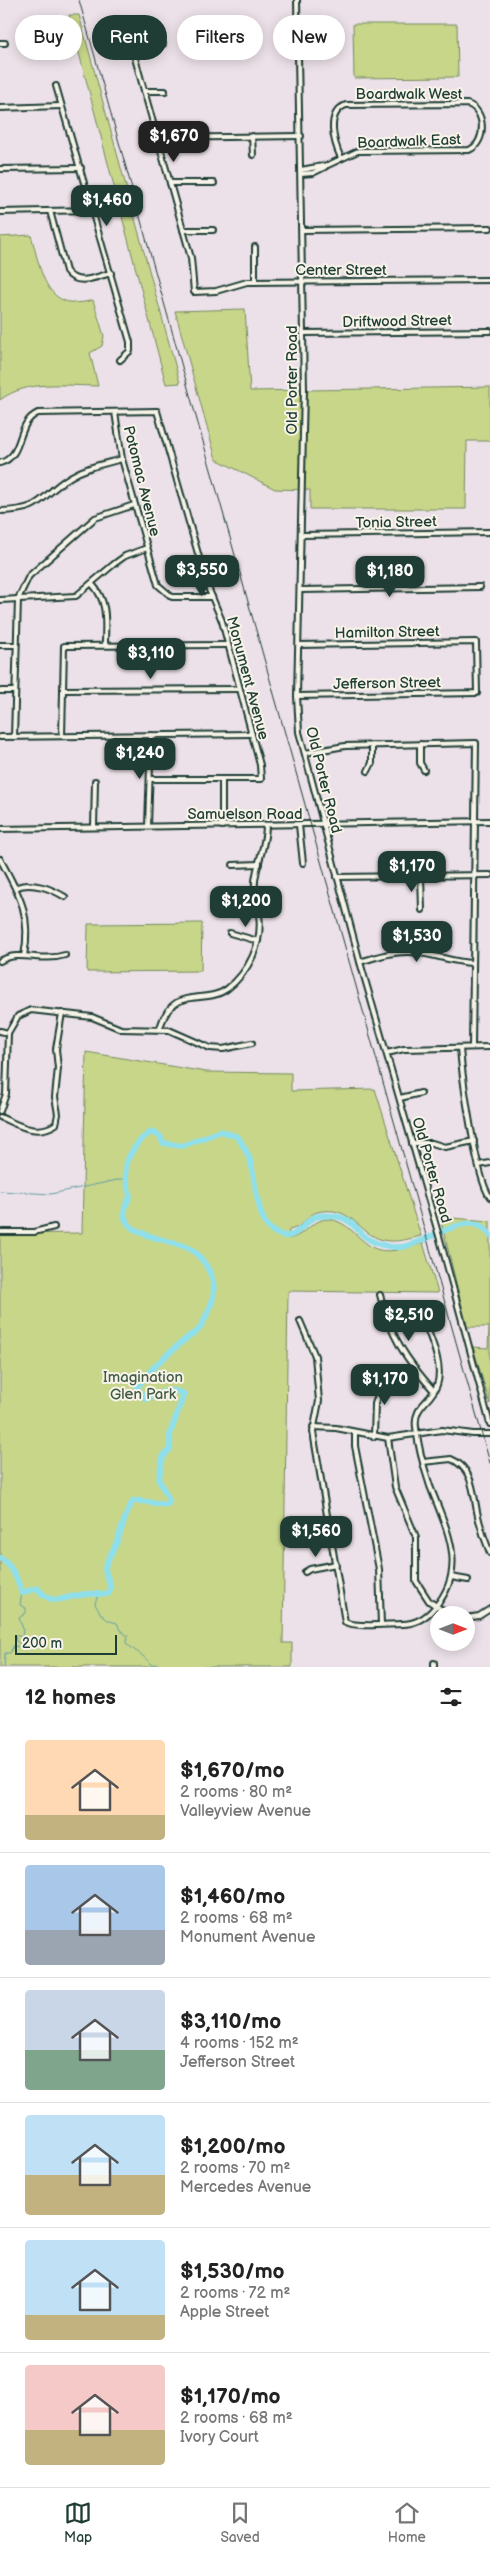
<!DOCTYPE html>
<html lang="en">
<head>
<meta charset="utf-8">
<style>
  :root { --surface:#fff; --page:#f2f2f2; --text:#222; --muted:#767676; --line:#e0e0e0; --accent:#1f3d34 }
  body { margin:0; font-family:"Balsamiq Sans",sans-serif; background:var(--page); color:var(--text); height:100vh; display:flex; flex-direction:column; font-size:19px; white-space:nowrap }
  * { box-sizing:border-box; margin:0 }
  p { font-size:16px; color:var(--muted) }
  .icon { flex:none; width:28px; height:28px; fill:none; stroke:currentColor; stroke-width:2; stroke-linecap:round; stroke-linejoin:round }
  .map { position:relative; height:1667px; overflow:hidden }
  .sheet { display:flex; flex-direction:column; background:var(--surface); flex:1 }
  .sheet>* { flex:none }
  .hud { position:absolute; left:15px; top:15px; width:460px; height:45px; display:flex; gap:10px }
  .needle { width:32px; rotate:90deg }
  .buttons { position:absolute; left:430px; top:1606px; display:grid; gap:10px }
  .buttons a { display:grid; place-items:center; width:45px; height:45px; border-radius:50%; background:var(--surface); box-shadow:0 2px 12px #0003; font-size:25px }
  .scale { position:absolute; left:15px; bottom:12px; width:102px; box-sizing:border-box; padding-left:5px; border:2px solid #1f3d34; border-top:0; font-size:14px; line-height:18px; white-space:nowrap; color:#1f3d34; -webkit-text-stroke:4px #f7f3e8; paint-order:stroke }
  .price { position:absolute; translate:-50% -42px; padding:0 11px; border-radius:10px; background:var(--accent); color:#fff; font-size:16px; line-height:32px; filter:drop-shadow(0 1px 2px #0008) }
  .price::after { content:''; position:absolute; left:50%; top:30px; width:15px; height:11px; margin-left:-8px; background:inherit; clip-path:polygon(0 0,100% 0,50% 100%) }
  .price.active { background:#222; color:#fff }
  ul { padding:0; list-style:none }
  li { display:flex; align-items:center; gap:15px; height:125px; padding:0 25px }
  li+li { border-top:1px solid var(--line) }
  li span { display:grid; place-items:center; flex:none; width:140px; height:100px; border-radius:5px; color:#555 }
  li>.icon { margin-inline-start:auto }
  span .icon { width:60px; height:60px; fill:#fffc; stroke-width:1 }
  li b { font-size:21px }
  h2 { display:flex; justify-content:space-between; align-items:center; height:60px; padding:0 25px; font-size:21px }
  .tag { padding:0 18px; border-radius:22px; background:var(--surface); box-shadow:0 2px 12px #0003; font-size:18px; line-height:45px }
  .tag.active { background:var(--accent); color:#fff }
  .tabs { display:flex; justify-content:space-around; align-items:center; height:70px; border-top:1px solid var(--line); background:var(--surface); font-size:14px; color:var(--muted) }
  .tabs a { display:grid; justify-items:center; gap:2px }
  .tabs .active { color:var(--accent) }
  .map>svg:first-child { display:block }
</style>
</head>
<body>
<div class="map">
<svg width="490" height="1667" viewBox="0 0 490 1667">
  <rect width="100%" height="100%" fill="#ece1e8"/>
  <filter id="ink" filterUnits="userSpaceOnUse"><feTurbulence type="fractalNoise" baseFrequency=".02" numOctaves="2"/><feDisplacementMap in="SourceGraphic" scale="10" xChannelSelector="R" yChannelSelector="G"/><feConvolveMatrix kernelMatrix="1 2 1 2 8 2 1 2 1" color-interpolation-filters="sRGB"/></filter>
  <g filter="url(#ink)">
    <g fill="#c8d68a" stroke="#748a5f">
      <path d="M69,15H79L180,383L166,384Z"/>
      <path d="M353,24H457L458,77L354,78Z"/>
      <path d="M31,235C41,270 45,314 93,300L104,336L102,346L90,353L98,386C65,386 28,379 0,400V237Z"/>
      <path d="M245,309L250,391L490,387V441H467L466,509H310V490L275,489L216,459L175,311Z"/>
      <path d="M202,923L201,971L87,972L88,924Z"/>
      <path d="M86,1052L206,1072L291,1073V1091L375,1089L421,1236C408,1239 396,1243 383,1240C358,1234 352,1204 317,1212C306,1215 305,1227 289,1230L288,1239C304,1237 313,1218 329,1219C348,1222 355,1236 370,1246C385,1256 408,1248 423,1243L438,1293L288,1291L283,1643H292V1667H0V1234L82,1233Z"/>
      <path d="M440,1217L490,1221V1404L473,1347L488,1348L489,1327H467Z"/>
    </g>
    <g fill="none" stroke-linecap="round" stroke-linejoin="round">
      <g stroke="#629ea2" stroke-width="1">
        <path d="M0,1191L51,1194L127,1178"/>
        <path d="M98,1594L95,1604C102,1617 105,1620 117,1623L120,1630L128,1636L126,1643C135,1652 145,1655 151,1665L157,1664L162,1667"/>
        <path d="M4,1667L5,1653H10L14,1645L17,1647L21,1644L16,1641L15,1635L22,1637L23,1629L19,1618L26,1613V1608L20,1605L22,1593"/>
      </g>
      <path stroke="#8fdfeb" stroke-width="6" d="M0,1558C13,1566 17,1579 22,1593L37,1588C53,1607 60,1598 80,1595C89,1593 99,1594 108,1594C114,1585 105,1577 105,1568C106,1560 112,1553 115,1546C122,1531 124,1515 133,1501C145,1499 156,1506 168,1504L169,1500L159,1480L160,1472L163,1457L170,1449V1434L184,1394C169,1387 160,1393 146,1399L137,1388C150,1368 170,1352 188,1337C192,1334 198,1332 200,1328C210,1310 220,1291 209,1271C206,1264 199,1255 192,1250C173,1237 104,1238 130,1197C129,1189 126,1182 126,1174C124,1158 139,1138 152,1132L160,1136L163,1143L182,1146L221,1131L238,1137C243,1145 249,1154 251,1164C255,1179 258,1220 270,1229C297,1250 302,1218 319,1216C326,1215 339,1216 345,1219C352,1222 357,1229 362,1234C371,1243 388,1248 401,1247C428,1244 472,1205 490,1235"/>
      <g stroke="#1f3d34" stroke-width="8">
        <g id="minor">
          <path d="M297,0L304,389L297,696L299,732L360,962L441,1243L490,1424"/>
          <path d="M0,43H5"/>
          <path d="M163,44H131L191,258L194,292L216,291L247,282L490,280"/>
          <path d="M56,86L130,342V351L120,360"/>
          <path d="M144,91H165"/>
          <path d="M0,108L61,106"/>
          <path d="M252,136L253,155"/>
          <path d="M157,138L301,136"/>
          <path d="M0,169L81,168"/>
          <path d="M301,170L328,165L358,151L469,150C487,143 486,109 467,104L346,105C325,113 334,143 341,158"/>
          <path d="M301,174L313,173L325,167"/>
          <path d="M170,183H214"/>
          <path d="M50,211L66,271C77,287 95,277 111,273"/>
          <path d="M0,212L93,210"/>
          <path d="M183,230H213"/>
          <path d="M303,230L490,228"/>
          <path d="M255,247V282"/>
          <path d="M304,333L490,331"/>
          <path d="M115,412L122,459L158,585L172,597H212"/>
          <path d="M0,463C25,456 15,423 38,413L157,411L207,585L222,621L260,765L261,779H150"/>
          <path d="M0,511C45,510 38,497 70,477C86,467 104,464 122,459"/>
          <path d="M302,535L490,532"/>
          <path d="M92,584C109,602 105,623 105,645"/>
          <path d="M301,590L480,587"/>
          <path d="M0,600L76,596L114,564L125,556L147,548"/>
          <path d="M0,645H16"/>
          <path d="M63,690L239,689"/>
          <path d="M0,691H15"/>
          <path d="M297,696L477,693L476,642L299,645"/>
          <path d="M62,736L64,646L226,645"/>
          <path d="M0,737L251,734"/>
          <path d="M14,737L18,599L29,576L95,518L134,505"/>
          <path d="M420,744V763L424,770"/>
          <path d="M305,753L345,746L476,743L472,1047"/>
          <path d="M368,771L372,763V745"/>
          <path d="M299,825L303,863"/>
          <path d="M148,826L151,735"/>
          <path d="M222,826V779"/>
          <path d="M94,827L95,781"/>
          <path d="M0,829L490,821"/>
          <path d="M0,859C19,894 32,915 24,956"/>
          <path d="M233,865L259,864"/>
          <path d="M421,875L422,910"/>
          <path d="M337,877L490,875"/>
          <path d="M17,887C32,881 52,889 65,897"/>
          <path d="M230,933L258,941"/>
          <path d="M0,961C20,949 40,963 65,955"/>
          <path d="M360,962C377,957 393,951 410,952C432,953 451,962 472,963"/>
          <path d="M160,1028C173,983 204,1006 227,989C249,972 263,943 259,915C257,904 254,893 255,881C257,862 266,846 266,825"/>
          <path d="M0,1031L8,1033"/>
          <path d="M460,1048C462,1075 476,1179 490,1197"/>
          <path d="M387,1053L404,1049L490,1047"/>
          <path d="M400,1098L421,1093"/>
          <path d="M0,1111L6,1094L8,1033L18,1016L31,1010L92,1017L121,1029L169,1030L210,1048L223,1049L252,1043"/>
          <path d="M0,1117C18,1125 37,1137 56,1124L58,1114L55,1097L58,1068L56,1049L62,1013"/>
          <path d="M412,1143H432L445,1147L474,1141"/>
          <path d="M479,1165L490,1163"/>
          <path d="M0,1232H34L54,1227"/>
          <path d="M380,1295C390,1335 406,1360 434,1391"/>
          <path d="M300,1321L315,1356L319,1401L313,1432L345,1622C357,1628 388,1624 402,1624C416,1624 426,1618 435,1607C469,1568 446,1528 430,1486C424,1468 418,1447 416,1427C413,1406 431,1402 437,1385C444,1365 430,1337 423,1319"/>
          <path d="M313,1427L336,1428L388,1438L442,1430L473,1434H490"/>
          <path d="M355,1433V1446L379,1569L381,1624"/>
          <path d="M374,1437L375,1404L385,1372"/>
          <path d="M388,1438L395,1487L416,1537V1581L429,1601L449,1615"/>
          <path d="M423,1462L451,1459C474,1468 473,1495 478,1516C481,1529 485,1541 490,1553"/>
          <path d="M305,1572L310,1569L336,1564"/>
          <path d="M451,1577L468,1580"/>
          <path d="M466,1618L479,1616L490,1609"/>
          <path d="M434,1667V1663"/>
        </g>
      </g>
      <use href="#minor" stroke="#f7f3e8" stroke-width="4"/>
      <path stroke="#1f3d34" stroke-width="1" d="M79,0L490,1463"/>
    </g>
  </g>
  <g text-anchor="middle" stroke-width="4" stroke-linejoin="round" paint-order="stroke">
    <g font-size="15" fill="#1f3d34" stroke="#f7f3e8">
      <text x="409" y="99">Boardwalk West</text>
      <text transform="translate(409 141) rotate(-2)" y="5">Boardwalk East</text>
      <text x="341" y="275">Center Street</text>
      <text transform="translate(397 321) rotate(-1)" y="5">Driftwood Street</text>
      <text transform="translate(292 380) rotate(-90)" y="5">Old Porter Road</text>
      <text transform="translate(142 481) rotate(76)" y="5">Potomac Avenue</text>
      <text transform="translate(396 522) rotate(-1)" y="5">Tonia Street</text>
      <text transform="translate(387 632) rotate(-1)" y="5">Hamilton Street</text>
      <text transform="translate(248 678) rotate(75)" y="5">Monument Avenue</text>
      <text transform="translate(387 683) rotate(-1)" y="5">Jefferson Street</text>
      <text transform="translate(324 780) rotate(76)" y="5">Old Porter Road</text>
      <text x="245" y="819">Samuelson Road</text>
      <text transform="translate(432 1170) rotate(74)" y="5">Old Porter Road</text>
    </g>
    <g font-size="15" fill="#415c45" stroke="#f7f3e8">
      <text x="143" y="1382">Imagination<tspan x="143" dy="17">Glen Park</tspan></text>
    </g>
  </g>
</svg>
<div class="buttons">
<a><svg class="needle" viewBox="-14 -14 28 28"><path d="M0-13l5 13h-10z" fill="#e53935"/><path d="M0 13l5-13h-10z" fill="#767676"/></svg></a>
</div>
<div class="scale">200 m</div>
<b class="price active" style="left:174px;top:163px">$1,670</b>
<b class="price" style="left:107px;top:227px">$1,460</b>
<b class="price" style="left:202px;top:597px">$3,550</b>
<b class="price" style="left:390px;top:598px">$1,180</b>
<b class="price" style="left:151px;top:680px">$3,110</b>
<b class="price" style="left:140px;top:780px">$1,240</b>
<b class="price" style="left:412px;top:893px">$1,170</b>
<b class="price" style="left:246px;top:928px">$1,200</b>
<b class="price" style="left:417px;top:963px">$1,530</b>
<b class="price" style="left:409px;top:1342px">$2,510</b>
<b class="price" style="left:385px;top:1406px">$1,170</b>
<b class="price" style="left:316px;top:1558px">$1,560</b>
<div class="hud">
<a class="tag">Buy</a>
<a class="tag active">Rent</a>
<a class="tag">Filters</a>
<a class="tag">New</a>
</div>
</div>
<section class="sheet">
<h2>12 homes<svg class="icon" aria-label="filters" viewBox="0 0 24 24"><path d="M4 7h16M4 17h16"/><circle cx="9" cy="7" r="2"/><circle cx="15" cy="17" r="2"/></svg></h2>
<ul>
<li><span style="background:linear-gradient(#ffd9b3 75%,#c2b280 0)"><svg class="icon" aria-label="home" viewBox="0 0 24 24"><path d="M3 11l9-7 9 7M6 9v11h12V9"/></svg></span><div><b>$1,670/mo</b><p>2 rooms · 80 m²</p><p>Valleyview Avenue</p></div></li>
<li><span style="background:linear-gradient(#a9c7e8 65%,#9aa5b1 0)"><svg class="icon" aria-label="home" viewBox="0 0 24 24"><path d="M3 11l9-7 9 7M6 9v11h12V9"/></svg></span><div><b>$1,460/mo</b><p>2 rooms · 68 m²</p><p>Monument Avenue</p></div></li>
<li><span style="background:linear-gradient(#c9d6e8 60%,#7fa58c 0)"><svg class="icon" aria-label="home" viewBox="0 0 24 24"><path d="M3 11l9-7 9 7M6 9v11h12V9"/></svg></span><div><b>$3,110/mo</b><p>4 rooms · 152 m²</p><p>Jefferson Street</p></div></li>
<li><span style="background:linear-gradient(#bfe0f5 60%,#c2b280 0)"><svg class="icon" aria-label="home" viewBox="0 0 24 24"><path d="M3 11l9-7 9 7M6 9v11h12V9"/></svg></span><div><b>$1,200/mo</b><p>2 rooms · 70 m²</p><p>Mercedes Avenue</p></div></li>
<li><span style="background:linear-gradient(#bfe0f5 75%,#c2b280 0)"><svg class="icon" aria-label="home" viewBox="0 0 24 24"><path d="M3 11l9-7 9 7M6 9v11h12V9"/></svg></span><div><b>$1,530/mo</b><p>2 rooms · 72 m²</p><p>Apple Street</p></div></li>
<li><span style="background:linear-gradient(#f6c9c9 65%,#c2b280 0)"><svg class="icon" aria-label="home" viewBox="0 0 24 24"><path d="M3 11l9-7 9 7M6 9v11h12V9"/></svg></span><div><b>$1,170/mo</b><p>2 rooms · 68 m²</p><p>Ivory Court</p></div></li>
</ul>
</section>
<nav class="tabs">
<a class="active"><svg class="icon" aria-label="map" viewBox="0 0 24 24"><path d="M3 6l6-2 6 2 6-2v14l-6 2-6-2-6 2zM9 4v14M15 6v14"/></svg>Map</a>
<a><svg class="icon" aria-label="saved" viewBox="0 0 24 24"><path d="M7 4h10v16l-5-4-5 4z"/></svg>Saved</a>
<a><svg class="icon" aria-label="home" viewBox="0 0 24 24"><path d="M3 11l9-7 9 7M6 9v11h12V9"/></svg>Home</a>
</nav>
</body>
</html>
